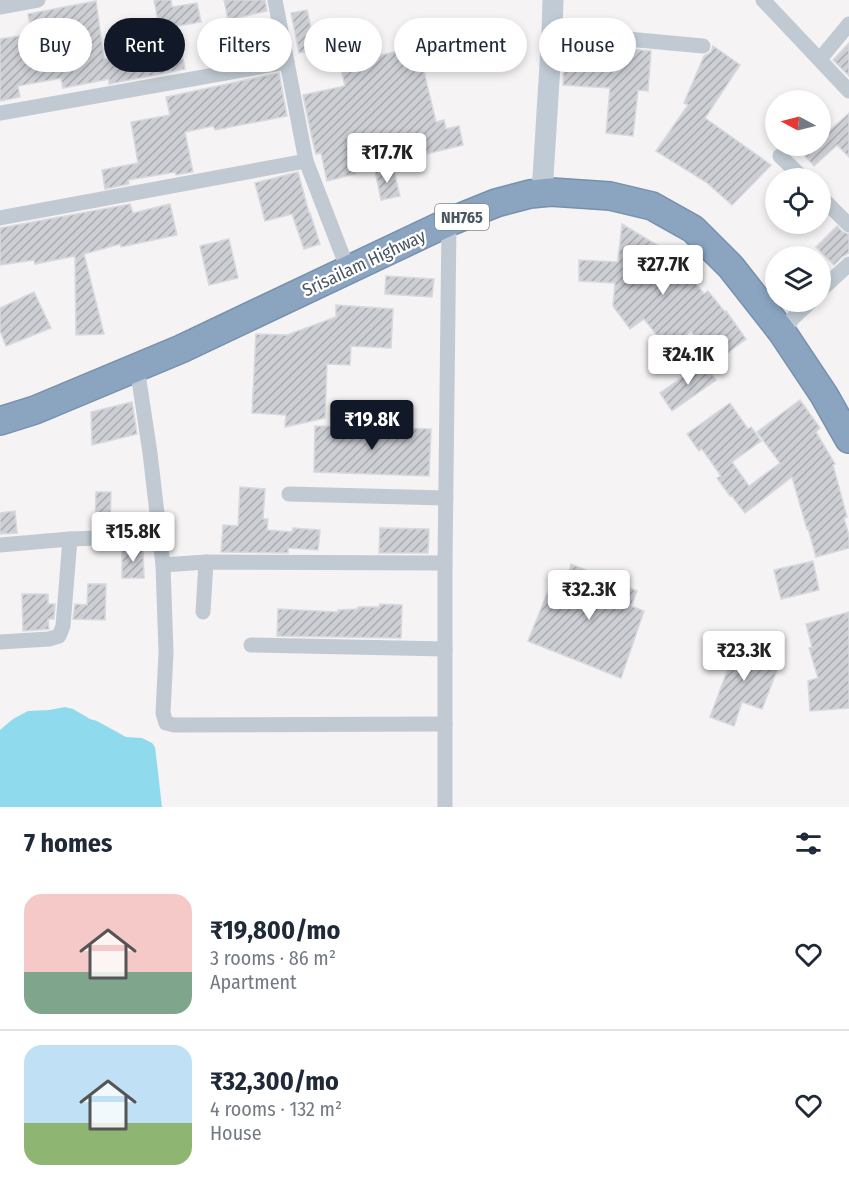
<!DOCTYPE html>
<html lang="en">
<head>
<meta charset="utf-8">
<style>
  :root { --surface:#fff; --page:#f2f2f3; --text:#1f2937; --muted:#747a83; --line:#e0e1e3; --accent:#111827 }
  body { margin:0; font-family:"Fira Sans Condensed",sans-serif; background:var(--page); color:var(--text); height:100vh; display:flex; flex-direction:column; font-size:22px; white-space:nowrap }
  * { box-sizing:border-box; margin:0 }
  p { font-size:20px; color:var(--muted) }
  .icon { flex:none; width:33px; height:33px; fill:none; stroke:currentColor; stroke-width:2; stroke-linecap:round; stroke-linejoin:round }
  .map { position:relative; height:807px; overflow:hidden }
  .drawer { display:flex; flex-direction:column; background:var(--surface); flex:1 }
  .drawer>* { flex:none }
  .top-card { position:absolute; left:18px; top:18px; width:813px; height:54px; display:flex; gap:12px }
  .needle { width:39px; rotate:277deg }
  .tools { position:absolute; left:765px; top:90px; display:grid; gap:12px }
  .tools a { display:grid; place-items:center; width:66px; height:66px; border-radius:50%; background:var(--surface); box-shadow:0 3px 9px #0003; font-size:30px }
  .price { position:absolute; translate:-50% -51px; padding:0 14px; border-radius:6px; background:#fff; color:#222; font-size:20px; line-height:39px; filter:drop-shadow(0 2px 3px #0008) }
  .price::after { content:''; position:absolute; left:50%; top:36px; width:18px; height:14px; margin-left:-9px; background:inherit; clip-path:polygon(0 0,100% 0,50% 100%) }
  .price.active { background:var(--accent); color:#fff }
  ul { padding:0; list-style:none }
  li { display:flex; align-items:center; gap:18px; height:150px; padding:0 24px }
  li+li { border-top:2px solid var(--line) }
  li span { display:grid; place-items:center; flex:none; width:168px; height:120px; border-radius:18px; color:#555 }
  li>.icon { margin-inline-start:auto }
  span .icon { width:72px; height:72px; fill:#fffc; stroke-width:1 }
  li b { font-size:26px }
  h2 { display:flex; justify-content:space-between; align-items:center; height:72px; padding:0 24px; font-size:26px }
  .tag { padding:0 21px; border-radius:27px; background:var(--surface); box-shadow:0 3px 9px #0003; font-size:21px; line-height:54px }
  .tag.active { background:var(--accent); color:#fff }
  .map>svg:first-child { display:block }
</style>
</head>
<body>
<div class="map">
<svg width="849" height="807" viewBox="0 0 849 807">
  <defs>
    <pattern id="building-hatch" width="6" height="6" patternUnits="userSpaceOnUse" patternTransform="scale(1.5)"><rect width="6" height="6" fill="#cdcfd5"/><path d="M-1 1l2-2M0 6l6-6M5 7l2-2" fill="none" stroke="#a8abb0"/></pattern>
  </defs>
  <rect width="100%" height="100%" fill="#f5f3f3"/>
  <path fill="#90daee" d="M65,707L73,709L90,719L97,721L126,737L142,738L152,743L155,747L156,755L162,807H0V730L13,719L28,711L49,710Z"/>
  <g fill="url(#building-hatch)" stroke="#d7d9de" stroke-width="1.5">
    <path d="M154,0H171L172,7L197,3L201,22L177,26L185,69L109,84V79L63,88L61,78L18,86L20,97L0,101V39L32,34L28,14L96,1L104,59L143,54L142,51L163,47Z"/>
    <path d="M224,0H265L267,11L228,20Z"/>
    <path d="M307,10L316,50L299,53L291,13Z"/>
    <path d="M565,43L651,51L648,91L638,90L633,136L606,133L610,88L563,85Z"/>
    <path d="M849,43V76L833,60Z"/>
    <path d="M252,44L255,57L231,61L228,49Z"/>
    <path d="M713,46L740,65L705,118L771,165L732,205L706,182L656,151L688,105L684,103L704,56L711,52Z"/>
    <path d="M418,47L436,122L444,120L446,129L459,126L463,145L422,155L417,136L348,147L355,174L327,181L321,153L316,154L312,138L303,95L345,86L340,64Z"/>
    <path d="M279,73L287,116L215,130L213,126L185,132L193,172L176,175L175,172L128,180L129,184L105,189L102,170L138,163L131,122L170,115L166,97Z"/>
    <path d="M849,113V157L837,145L814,166L805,156L816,146H820V142L828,134L827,133Z"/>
    <path d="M393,167L400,196L381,200L375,171Z"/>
    <path d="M298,172L309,213H310L320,244L304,249L292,214L265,221L255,183Z"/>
    <path d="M130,204L133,213L170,204L177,235L121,247L120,244L84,254L104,334L76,335L75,256L35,264L34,260L0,265V228Z"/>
    <path d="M622,224L672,254L704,294L708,291L725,312L726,311L746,339L714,363L691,331L668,349L644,319L630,329L613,306L615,283L579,281V260L618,262Z"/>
    <path d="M837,226L843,232L849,234V253L842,257L834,265L816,247Z"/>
    <path d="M229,239L238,278L209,285L200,246Z"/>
    <path d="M386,276L434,279L432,297L385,294Z"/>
    <path d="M34,292L51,328L6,346L0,331V308Z"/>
    <path d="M336,305L393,309L391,348L351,346L350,365L327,364L325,418L285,427L286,415L252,413L256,334L287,335L336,317Z"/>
    <path d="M704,362L716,380L672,411L660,393Z"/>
    <path d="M800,400L820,428L816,432L835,464L833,465L847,517L844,518L849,536V548L816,557L808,528L807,529L792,477L745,513L731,495L730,496L717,478L721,476L702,449L699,451L687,434L730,403L748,429L751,427L761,441L732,462L749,486L780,463L757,432Z"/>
    <path d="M132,402L137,434L92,445L91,412Z"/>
    <path d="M315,426L431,429L429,476L314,472Z"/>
    <path d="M240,487L265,489L263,519H268L267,530L292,532L293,528L320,530L318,550L288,548V553L221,552L223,525L238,526Z"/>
    <path d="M96,492H111L110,528H95Z"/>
    <path d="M15,511L17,533L0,534V513Z"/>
    <path d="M380,528L429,529L428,553H379Z"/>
    <path d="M143,548L144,578H122V549Z"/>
    <path d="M813,561L819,590L781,599L774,570Z"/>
    <path d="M571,564L637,591L631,606L644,611L621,678L528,641L555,574L567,580Z"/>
    <path d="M88,584H106L105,620L73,619L75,604L87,605Z"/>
    <path d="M22,594H48V604H55L54,619H48L49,629L23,631Z"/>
    <path d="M380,604L402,605L401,638L277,636L278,609L338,612V610L357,609L358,607H379Z"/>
    <path d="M849,612V708L810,711L808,681L818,678L809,648L812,647L806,624Z"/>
    <path d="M741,634L757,640L753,653L780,663L762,709L742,702L734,726L710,717Z"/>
  </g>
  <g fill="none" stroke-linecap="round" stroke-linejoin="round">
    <g stroke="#7690ad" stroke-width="30">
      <path id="highway" d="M0,421L35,410L181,349L449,222L496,203L530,194L551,192L610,196L652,206L693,229L731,267L782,332L824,395L849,439"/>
    </g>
    <g stroke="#c1cad2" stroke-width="15">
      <path d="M275,0L306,161L342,254L349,270"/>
      <path d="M763,0L849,91"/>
      <path d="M0,7L38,0"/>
      <path d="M552,32L703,46"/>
      <path d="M820,59L849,24"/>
      <path d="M0,113L287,62"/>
      <path d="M780,156L803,178"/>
      <path d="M820,196L849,225"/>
      <path d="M0,218L306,161"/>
      <path d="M820,291L849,264"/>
      <path d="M782,332L793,318L810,302"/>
      <path d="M137,367L150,453L163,565L206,562L445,563"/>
      <path d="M289,494L446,498"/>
      <path d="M0,545L70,539L159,536"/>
      <path d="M163,565L166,652L163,713L166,723L174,725L445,724"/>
      <path d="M203,612L206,562"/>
      <path d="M0,642L49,639L59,636L63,626L70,539"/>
      <path d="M251,645L445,649"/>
      <path d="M445,807V563L449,222"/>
    </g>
    <path stroke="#c1cbd6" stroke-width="21" d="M542,193L552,32L553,0"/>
    <use href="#highway" stroke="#8ba5c1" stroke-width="27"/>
  </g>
  <g text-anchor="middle" stroke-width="4.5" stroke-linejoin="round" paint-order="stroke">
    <rect fill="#fff" stroke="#808990" stroke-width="1.5" x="435" y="204" width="54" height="26" rx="4.5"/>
    <g font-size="16" font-weight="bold" fill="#4a5661">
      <text x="462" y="223">NH765</text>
    </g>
    <g font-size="18" fill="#4a5661" stroke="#fff">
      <text transform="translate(364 263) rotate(-25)" y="6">Srisailam Highway</text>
    </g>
  </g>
</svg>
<div class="tools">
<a><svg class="needle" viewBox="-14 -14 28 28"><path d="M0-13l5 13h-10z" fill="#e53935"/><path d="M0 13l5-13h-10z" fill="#747a83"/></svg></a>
<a><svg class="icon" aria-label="locate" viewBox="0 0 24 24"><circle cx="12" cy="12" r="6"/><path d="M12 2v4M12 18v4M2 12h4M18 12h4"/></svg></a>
<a><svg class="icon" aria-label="layers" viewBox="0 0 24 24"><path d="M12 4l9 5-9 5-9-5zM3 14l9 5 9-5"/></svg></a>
</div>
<b class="price" style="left:387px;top:184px">₹17.7K</b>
<b class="price" style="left:663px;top:296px">₹27.7K</b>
<b class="price" style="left:688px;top:386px">₹24.1K</b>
<b class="price active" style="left:372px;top:451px">₹19.8K</b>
<b class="price" style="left:133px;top:563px">₹15.8K</b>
<b class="price" style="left:589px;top:621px">₹32.3K</b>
<b class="price" style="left:744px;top:682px">₹23.3K</b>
<div class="top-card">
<a class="tag">Buy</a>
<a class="tag active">Rent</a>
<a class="tag">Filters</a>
<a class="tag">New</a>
<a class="tag">Apartment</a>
<a class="tag">House</a>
</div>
</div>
<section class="drawer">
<h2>7 homes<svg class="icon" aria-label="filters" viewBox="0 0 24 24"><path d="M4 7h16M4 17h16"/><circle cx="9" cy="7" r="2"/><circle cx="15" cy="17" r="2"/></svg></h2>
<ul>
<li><span style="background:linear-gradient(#f6c9c9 65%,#7fa58c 0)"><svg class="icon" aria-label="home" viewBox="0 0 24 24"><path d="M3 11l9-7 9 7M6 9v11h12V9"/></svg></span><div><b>₹19,800/mo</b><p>3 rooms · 86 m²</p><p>Apartment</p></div><svg class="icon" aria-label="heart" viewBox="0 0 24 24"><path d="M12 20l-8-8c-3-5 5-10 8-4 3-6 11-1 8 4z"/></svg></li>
<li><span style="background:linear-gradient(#bfe0f5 65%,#8fb573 0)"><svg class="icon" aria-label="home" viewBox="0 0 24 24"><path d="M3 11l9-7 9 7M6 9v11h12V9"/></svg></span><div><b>₹32,300/mo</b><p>4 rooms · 132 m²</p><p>House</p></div><svg class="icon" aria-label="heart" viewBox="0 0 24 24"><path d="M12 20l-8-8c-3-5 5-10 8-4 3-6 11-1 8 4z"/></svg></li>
</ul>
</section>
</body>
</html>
